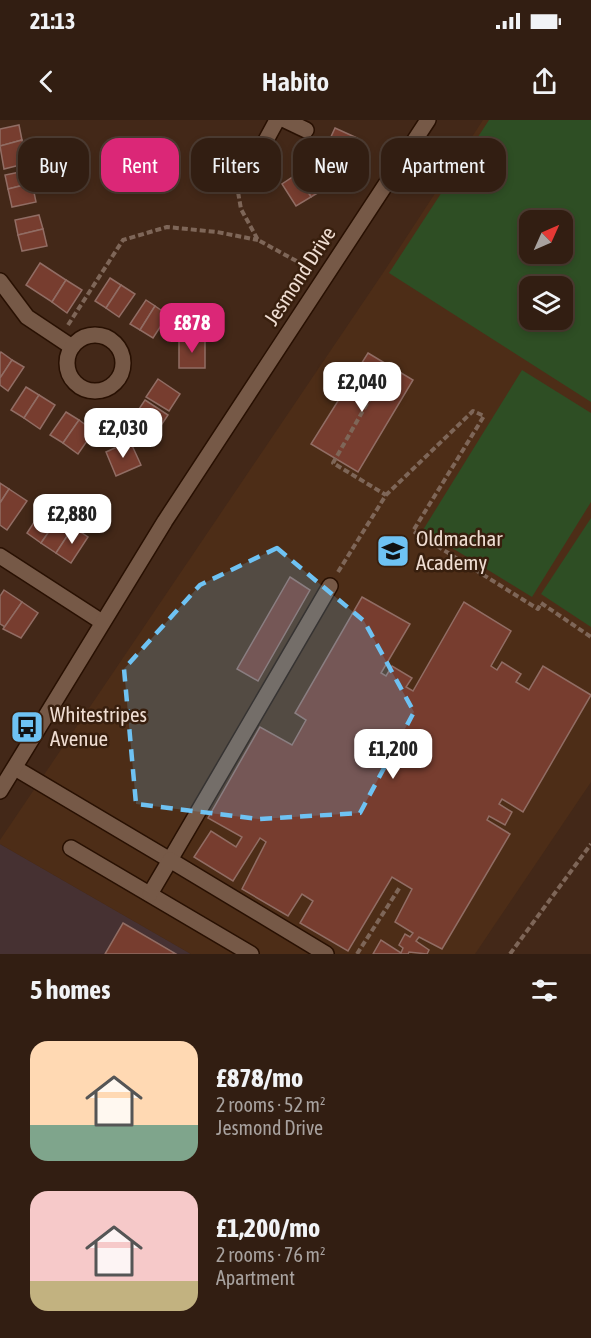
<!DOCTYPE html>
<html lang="en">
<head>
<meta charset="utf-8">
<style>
  :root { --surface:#321e12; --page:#3d2b20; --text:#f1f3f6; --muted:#a8a29f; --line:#4d3c32; --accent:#db2777 }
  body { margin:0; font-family:"Asap Condensed",sans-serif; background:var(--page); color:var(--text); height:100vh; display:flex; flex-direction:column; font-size:22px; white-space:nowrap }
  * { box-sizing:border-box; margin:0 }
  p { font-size:20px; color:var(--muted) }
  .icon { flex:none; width:33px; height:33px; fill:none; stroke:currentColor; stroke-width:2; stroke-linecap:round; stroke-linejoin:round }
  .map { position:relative; height:834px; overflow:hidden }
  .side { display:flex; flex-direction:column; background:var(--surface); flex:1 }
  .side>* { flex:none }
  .banner { position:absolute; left:18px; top:18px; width:555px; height:54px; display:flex; gap:12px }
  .needle { width:39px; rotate:45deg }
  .tools { position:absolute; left:519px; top:90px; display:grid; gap:12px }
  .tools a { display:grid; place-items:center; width:54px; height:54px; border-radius:12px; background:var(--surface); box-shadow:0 3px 9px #0003,0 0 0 2px var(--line); font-size:30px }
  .price { position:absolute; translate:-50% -51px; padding:0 14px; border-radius:12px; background:#fff; color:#222; font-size:20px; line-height:39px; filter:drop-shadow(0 2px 3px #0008) }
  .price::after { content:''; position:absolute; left:50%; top:36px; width:18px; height:14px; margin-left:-9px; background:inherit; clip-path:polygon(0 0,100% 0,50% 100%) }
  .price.selected { background:var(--accent); color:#fff }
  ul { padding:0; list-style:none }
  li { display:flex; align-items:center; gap:18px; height:150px; padding:0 30px }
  li span { display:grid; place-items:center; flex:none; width:168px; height:120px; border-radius:18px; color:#555 }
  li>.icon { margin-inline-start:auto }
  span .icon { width:72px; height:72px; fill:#fffc; stroke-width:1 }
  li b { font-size:26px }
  h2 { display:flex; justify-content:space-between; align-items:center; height:72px; padding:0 30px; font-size:26px }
  .tag { padding:0 21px; border-radius:18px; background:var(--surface); box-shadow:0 3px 9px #0003,0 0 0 2px var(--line); font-size:21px; line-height:54px }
  .tag.selected { background:var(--accent); color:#fff }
  .status { display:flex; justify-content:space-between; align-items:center; height:42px; padding:0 30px; background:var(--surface); direction:ltr }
  .status svg { height:16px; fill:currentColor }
  header { display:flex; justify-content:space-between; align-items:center; height:78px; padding:0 30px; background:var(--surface); font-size:27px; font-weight:600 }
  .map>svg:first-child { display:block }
</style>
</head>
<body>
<div class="status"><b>21:13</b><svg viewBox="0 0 49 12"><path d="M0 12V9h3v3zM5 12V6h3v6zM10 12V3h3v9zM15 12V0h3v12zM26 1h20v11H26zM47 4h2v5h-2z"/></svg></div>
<header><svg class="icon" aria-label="back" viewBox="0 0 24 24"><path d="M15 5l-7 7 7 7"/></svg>Habito<svg class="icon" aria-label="share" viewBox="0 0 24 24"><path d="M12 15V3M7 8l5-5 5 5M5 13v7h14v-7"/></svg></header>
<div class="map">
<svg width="591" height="834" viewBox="0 0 591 834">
  <rect width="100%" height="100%" fill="#432818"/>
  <path fill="#463132" d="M0,724L191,834H0Z"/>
  <path fill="#4d2d17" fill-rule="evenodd" d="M483,0H591V662L475,834H191L0,724V720L383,153ZM530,100H562V134H530ZM530,166H562V200H530Z"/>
  <g fill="#2e4e24" fill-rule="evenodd">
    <path d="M489,0H591V282L389,153ZM530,100H562V134H530ZM530,166H562V200H530Z"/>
    <path d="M522,250L591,293V382L532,477L423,410Z"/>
    <path d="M591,398V507L541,474Z"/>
  </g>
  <g fill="#773d2f" stroke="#916d64" stroke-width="1.5">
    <path d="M19,5L22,20L0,26V9Z"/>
    <path d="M335,8L357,18L352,30L330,19Z"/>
    <path d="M330,19L352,30L343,47L321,37Z"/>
    <path d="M22,20L28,43L4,49L0,26Z"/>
    <path d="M206,21L232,32L224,51L198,40Z"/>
    <path d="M311,45L326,68L311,77L297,54Z"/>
    <path d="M30,50L32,63L8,69L5,55Z"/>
    <path d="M297,54L311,77L296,86L282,64Z"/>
    <path d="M32,63L36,82L12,87L8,69Z"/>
    <path d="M39,95L43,109L18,115L15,100Z"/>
    <path d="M43,109L47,126L22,131L18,115Z"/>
    <path d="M40,143L66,160L52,182L26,165Z"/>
    <path d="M110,158L121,165L106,188L95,181Z"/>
    <path d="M66,160L82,170L67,193L52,182Z"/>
    <path d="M121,165L135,174L119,197L106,188Z"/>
    <path d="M146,180L155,186L140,210L130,204Z"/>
    <path d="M155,186L168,195L153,218L140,210Z"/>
    <rect x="179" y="221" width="26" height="27"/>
    <path d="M1,232L12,240L0,258V234Z"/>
    <path d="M368,233L413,260L358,352L311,324Z"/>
    <path d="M12,240L24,247L8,271L0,265V258Z"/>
    <path d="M158,259L180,274L169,291L146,277Z"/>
    <path d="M26,267L39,275L24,298L11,290Z"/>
    <path d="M39,275L55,285L40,309L24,298Z"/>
    <path d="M145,280L168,295L156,313L133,298Z"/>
    <path d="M66,292L79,300L63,323L50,315Z"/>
    <path d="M79,300L94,311L78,334L63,323Z"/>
    <path d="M130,321L141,345L116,356L106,332Z"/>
    <path d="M0,363L9,369L0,383Z"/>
    <path d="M9,369L27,381L7,410L0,405V383Z"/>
    <path d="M44,387L59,397L41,423L27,413Z"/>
    <path d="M59,397L73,407L56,433L41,423Z"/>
    <path d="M73,407L88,417L71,443L56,433Z"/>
    <path d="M290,457L310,470L258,561L237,549Z"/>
    <path d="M4,470L22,482L5,507L0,504V476Z"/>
    <path d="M362,477L410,504L381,553L386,556L392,546L412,558L406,567L413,571L464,482L511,511L491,546L497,550L502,542L521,554L516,562L529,570L543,546L591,575L523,692L502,679L499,684L512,692L505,705L489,696L487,700L510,714L442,829L419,817L416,821L429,830L427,834L409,832L408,834H373L381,820L401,833L403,828L399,825L405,814L410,817L413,813L395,802L412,769L392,757L348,831L300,803L313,781L302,774L288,796L242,769L266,722L260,718L233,761L194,737L211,711L236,727L242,717L208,698L260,607L292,625L306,600L295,593Z"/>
    <path d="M22,482L38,493L21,518L3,509Z"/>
    <path d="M123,803L176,834H105Z"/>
  </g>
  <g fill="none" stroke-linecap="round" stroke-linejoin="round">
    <g stroke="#281002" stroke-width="18">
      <g id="minor">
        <path d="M285,0L306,10"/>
        <path d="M258,35L277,0"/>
        <path d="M0,161L27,197L72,227"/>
        <circle cx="95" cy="243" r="28"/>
        <path d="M0,436L102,502"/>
        <path d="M15,648L170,740L330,466"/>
        <path d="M0,671L165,401L428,0"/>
        <path d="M71,728L251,834"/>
        <path d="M150,774L170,740L326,834"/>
      </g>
    </g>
    <g stroke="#7e6658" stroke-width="4" stroke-dasharray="6 3" stroke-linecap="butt">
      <path d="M249,48L238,72L241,89L258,120L311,149"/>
      <path d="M68,205L123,120L167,107L217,112L258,120"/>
      <path d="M376,268L333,343L386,375"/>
      <path d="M338,452L386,375L473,291L484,296L413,411L538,489L541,483L591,517"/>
      <path d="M357,834L400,767"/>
      <path d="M510,834L591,724"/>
    </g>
    <use href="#minor" stroke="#765947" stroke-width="15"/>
  </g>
  <path fill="#6ec2f3" fill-opacity="0.2" stroke="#6ec2f3" stroke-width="4.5" stroke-dasharray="12 8" stroke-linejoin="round" d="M277,428L364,501L414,592L360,693L259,699L136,684L124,549L200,465Z"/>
  <defs>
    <g id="school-square" transform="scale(1.725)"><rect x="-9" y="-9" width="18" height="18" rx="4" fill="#6ec2f3" stroke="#381f0e"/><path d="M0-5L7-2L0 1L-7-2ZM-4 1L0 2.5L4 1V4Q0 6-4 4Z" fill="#111"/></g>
    <g id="bus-square" transform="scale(1.725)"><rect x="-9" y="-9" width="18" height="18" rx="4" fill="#6ec2f3" stroke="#381f0e"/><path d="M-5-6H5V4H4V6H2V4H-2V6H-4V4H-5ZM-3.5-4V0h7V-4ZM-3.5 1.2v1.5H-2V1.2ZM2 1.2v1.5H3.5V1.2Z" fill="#111"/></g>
  </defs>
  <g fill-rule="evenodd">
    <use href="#school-square" x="393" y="431"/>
    <use href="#bus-square" x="27" y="607"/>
  </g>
  <g text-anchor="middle" stroke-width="5" stroke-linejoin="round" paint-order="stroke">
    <g font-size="21" fill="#efddd2" stroke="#381f0e">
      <text transform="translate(300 156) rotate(-57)" y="7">Jesmond Drive</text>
    </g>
    <g font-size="21" fill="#efddd2" stroke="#381f0e" text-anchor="start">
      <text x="416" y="426">Oldmachar<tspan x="416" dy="24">Academy</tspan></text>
      <text x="50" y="602">Whitestripes<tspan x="50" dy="24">Avenue</tspan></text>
    </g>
  </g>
</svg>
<div class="tools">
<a><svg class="needle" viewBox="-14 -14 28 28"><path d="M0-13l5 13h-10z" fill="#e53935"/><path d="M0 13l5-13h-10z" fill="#a8a29f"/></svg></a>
<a><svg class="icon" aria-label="layers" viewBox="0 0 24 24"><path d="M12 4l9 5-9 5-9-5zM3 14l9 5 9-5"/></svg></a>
</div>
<b class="price selected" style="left:192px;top:234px">£878</b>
<b class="price" style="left:362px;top:293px">£2,040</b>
<b class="price" style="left:123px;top:339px">£2,030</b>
<b class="price" style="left:72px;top:425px">£2,880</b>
<b class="price" style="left:393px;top:660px">£1,200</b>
<div class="banner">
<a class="tag">Buy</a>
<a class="tag selected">Rent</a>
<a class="tag">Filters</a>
<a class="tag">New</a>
<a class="tag">Apartment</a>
</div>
</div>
<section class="side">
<h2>5 homes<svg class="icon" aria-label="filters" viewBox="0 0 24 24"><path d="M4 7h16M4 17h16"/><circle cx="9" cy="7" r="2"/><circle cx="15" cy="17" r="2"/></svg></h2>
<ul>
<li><span style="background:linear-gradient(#ffd9b3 70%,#7fa58c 0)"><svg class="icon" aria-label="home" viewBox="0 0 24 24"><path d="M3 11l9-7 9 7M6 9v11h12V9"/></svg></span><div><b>£878/mo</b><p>2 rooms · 52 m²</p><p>Jesmond Drive</p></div></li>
<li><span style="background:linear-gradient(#f6c9c9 75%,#c2b280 0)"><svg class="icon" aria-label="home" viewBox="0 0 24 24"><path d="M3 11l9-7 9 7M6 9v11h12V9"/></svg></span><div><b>£1,200/mo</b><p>2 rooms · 76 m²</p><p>Apartment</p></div></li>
</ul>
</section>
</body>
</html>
